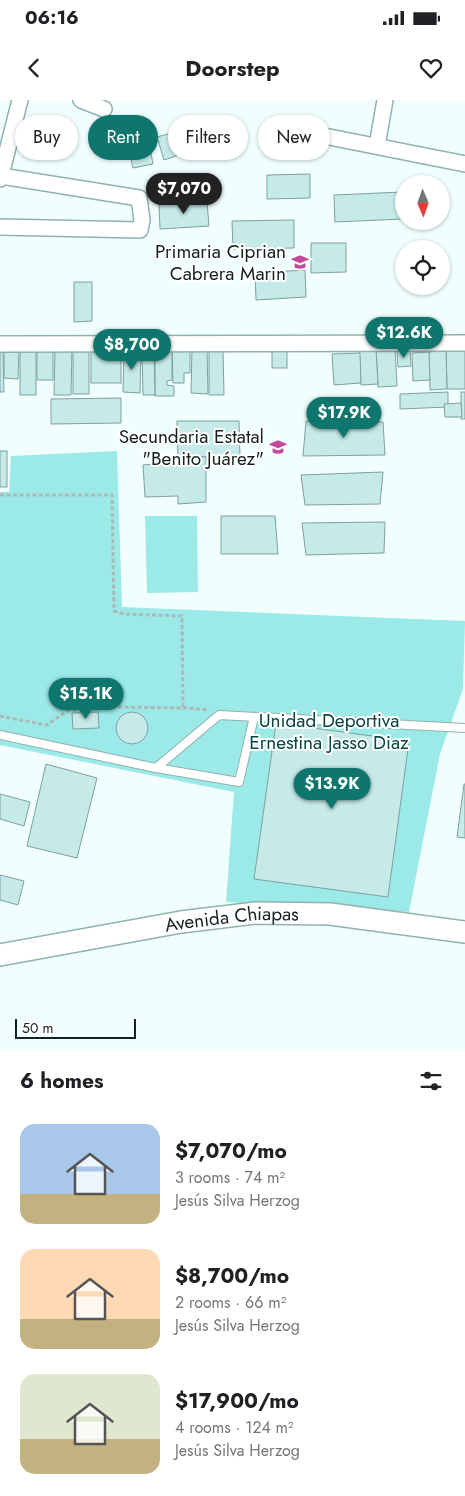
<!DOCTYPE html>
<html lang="en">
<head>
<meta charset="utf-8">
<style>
  :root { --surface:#fff; --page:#f2f2f2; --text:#202124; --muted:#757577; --accent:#0f766e }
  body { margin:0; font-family:Jost,sans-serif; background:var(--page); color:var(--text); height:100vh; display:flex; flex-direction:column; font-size:19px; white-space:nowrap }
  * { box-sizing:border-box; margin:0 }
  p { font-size:16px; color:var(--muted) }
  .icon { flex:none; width:28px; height:28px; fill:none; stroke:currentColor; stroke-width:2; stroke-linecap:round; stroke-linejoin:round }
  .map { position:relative; height:951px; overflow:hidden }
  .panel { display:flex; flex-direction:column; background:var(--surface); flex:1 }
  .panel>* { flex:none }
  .banner { position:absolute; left:15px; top:15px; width:435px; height:45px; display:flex; gap:10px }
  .needle { width:32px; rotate:178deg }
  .buttons { position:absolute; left:395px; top:75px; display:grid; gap:10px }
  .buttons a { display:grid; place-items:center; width:55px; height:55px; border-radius:50%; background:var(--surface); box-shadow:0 1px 4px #0004; font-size:25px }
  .scale { position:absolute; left:15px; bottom:12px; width:121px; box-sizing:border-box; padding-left:5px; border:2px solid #132120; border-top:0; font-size:14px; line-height:18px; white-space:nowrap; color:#132120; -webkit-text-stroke:4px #fff; paint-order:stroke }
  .price { position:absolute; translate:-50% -42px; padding:0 11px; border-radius:18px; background:var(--accent); color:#fff; font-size:16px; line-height:32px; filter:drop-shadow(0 1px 2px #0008) }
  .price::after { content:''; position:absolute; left:50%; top:30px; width:15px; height:11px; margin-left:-8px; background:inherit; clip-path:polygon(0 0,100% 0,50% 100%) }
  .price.on { background:#222; color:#fff }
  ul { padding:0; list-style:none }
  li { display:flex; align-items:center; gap:15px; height:125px; padding:0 20px }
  li span { display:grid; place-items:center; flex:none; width:140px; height:100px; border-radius:15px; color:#555 }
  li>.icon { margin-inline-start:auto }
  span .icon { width:60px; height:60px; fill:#fffc; stroke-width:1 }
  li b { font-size:21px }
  h2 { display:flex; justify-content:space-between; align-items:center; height:60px; padding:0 20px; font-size:21px }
  .pill { padding:0 18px; border-radius:22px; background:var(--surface); box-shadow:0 1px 4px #0004; font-size:18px; line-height:45px }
  .pill.on { background:var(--accent); color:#fff }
  .status { display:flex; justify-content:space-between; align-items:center; height:35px; padding:0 25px; background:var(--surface); direction:ltr }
  .status svg { height:14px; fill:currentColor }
  header { display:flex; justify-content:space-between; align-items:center; height:65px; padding:0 20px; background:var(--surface); font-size:22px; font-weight:700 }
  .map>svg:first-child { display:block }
</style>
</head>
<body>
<div class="status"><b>06:16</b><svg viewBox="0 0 49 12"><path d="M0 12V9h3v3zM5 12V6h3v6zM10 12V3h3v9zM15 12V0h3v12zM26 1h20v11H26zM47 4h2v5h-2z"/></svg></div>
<header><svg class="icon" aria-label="back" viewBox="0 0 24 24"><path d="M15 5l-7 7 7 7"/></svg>Doorstep<svg class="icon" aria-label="heart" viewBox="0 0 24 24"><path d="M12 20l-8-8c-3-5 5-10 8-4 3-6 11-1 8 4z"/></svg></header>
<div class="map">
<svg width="465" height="951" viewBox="0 0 465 951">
  <rect width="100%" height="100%" fill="#f0fffe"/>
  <g fill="#9beae7">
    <path d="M117,351L122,507L465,521L463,589L440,654L409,812L226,802L234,692L0,645V392H9L11,356Z"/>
    <path d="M145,416H197L198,492L147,493Z"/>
  </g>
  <g fill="#c5eae8" stroke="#7ea09f">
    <path d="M175,32L182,54L164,60L157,37Z"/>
    <path d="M149,42L153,64L133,68L128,46Z"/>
    <path d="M310,74V98L267,99V75Z"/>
    <path d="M402,92L403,119L335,122L334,95Z"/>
    <path d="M207,101L209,126L160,129L159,104Z"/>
    <path d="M294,120V148L233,149L232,121Z"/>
    <path d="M311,143H346V172L311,173Z"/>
    <path d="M305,170L306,197L256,200L255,173Z"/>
    <path d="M74,182H92V221L74,222Z"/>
    <path d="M172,248H190V273H184V283H173Z"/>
    <path d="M395,248L397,286L378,287L376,249Z"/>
    <path d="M55,249H72L71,295H54Z"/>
    <path d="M124,249H141L140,293L123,292Z"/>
    <path d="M155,249H172V280L167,281V285L174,286V296H155Z"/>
    <path d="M192,249H207L208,294L191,293Z"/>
    <path d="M359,249H376L378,284L361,285Z"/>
    <path d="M4,250H19L18,279L4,278Z"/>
    <rect x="20" y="250" width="16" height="45"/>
    <rect x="37" y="250" width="16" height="30"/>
    <rect x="73" y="250" width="16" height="44"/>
    <rect x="91" y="250" width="30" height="33"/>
    <path d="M209,250H223L224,295H209Z"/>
    <rect x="272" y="250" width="15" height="18"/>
    <path d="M410,250L411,266L398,267L397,251Z"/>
    <path d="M446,250H465V289H447Z"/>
    <path d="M446,250L447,289L430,290L429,252Z"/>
    <path d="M0,251H3L4,292H0Z"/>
    <path d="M142,251H154L155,295H143Z"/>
    <path d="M429,252L430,280L413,281L412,253Z"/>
    <path d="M360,253L361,283L334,285L332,254Z"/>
    <path d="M448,292V307L400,309V294Z"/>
    <rect x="461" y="292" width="4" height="27"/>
    <path d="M121,298V323L51,324V299Z"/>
    <path d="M461,303L462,317H445L444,304Z"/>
    <path d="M177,321H239L240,357H178Z"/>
    <path d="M306,321L383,322L385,355L303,356Z"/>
    <rect x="0" y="351" width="7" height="36"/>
    <path d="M178,357H206V402L178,404V396L145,397L143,365L175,362Z"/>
    <path d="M383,372L380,404L305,405L301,375Z"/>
    <path d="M221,416H275L278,454H221Z"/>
    <path d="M385,422L384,453L306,455L302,423Z"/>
    <path d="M98,612L99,628L73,629L72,613Z"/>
    <circle cx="132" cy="628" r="16"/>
    <path d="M276,623L409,641L388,797L254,779Z"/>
    <path d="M46,664L97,678L77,758L27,746Z"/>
    <path d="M464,684H465V738L457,737Z"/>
    <path d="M0,694L30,702L24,726L0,719Z"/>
    <path d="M0,775L24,781L18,805L0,800Z"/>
  </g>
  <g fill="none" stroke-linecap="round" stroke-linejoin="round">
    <g stroke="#8fb2b0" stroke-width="10">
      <g id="lane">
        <path d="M0,635L156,668L219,615L465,628"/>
        <path d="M156,668L239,682L254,617"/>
      </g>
    </g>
    <g stroke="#8fb2b0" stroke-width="18">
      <g id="street">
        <path d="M81,0L104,9"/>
        <path d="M304,32L465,64"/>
        <path d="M377,46L385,0"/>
        <path d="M0,79L20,0"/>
        <path d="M0,127L140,130L142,120L139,98L1,76"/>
        <path d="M0,244L465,243"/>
      </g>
    </g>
    <g stroke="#8fb2b0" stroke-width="24">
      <g id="secondary">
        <path id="s1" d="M0,855L181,822L256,813L330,814L465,832"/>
      </g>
    </g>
    <g stroke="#abbab9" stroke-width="3" stroke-dasharray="4 2.5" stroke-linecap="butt">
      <path d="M0,395H112L114,511L124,514L182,516L183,608"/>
      <path d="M0,616L47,625L67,611L116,607L187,608L209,610"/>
    </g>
    <use href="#lane" stroke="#fff" stroke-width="8"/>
    <use href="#street" stroke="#fff" stroke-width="15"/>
    <use href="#secondary" stroke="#fff" stroke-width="21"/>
  </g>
  <defs>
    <g id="school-bare" transform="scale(1.35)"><path d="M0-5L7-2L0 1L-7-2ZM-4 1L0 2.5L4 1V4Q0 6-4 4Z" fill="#c3499b" stroke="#fff" stroke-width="2.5" paint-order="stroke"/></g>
  </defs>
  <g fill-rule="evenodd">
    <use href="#school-bare" x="300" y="162"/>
    <use href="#school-bare" x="278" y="347"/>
  </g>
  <g text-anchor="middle" stroke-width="4" stroke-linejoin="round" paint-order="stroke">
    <g font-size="19" fill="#132120" stroke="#fff" text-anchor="end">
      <text x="286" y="158">Primaria Ciprian<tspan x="286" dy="22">Cabrera Marin</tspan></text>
      <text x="264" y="343">Secundaria Estatal<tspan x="264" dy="22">"Benito Juárez"</tspan></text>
    </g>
    <g font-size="19" fill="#054543" stroke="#fff">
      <text x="329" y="627">Unidad Deportiva<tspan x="329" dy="22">Ernestina Jasso Diaz</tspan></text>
    </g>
    <g font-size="19" fill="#132120" stroke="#fff">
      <text dy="7" stroke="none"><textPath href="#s1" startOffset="235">Avenida Chiapas</textPath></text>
    </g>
  </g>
</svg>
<div class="buttons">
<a><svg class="needle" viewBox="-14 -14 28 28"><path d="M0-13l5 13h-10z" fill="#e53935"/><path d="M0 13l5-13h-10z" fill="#757577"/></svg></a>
<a><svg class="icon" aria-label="locate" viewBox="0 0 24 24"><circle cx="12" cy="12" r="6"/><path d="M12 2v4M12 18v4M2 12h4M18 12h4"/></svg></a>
</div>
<div class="scale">50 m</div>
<b class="price on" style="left:184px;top:115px">$7,070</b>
<b class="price" style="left:404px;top:259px">$12.6K</b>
<b class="price" style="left:132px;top:271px">$8,700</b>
<b class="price" style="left:344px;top:339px">$17.9K</b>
<b class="price" style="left:86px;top:620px">$15.1K</b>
<b class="price" style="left:332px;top:710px">$13.9K</b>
<div class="banner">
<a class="pill">Buy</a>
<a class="pill on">Rent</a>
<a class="pill">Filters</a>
<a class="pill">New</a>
</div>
</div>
<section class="panel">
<h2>6 homes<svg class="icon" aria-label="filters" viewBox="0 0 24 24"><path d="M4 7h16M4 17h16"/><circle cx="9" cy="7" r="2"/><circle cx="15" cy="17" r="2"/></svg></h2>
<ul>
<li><span style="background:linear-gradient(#a9c7e8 70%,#c2b280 0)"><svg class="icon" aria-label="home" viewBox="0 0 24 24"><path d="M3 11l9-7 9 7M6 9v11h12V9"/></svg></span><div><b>$7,070/mo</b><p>3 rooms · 74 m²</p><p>Jesús Silva Herzog</p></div></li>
<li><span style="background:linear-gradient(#ffd9b3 70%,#c2b280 0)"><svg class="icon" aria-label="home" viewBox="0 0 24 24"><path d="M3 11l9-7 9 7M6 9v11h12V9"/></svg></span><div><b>$8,700/mo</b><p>2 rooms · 66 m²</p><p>Jesús Silva Herzog</p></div></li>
<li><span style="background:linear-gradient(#dfe7d0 65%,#c2b280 0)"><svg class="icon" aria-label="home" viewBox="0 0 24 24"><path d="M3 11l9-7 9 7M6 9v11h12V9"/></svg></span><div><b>$17,900/mo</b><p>4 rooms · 124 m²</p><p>Jesús Silva Herzog</p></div></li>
</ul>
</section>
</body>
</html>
